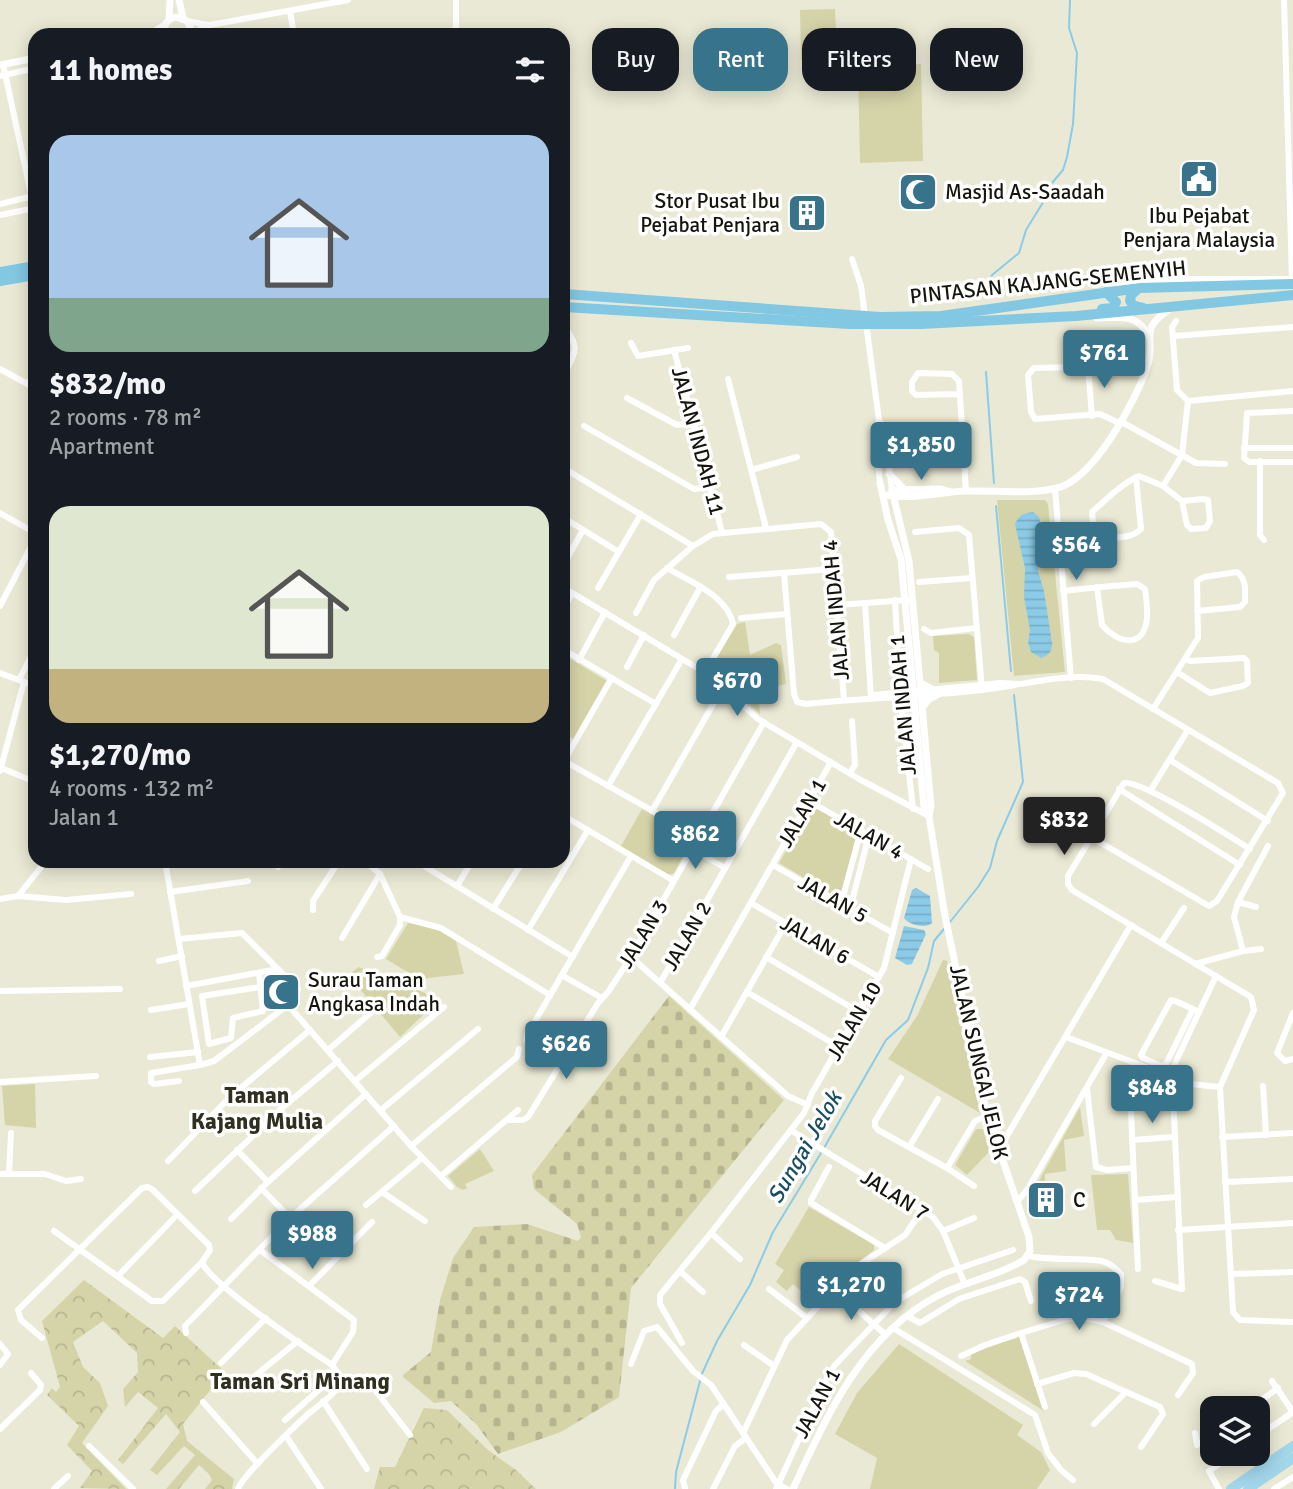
<!DOCTYPE html>
<html lang="en">
<head>
<meta charset="utf-8">
<style>
  :root { --surface:#171b24; --page:#242831; --text:#f1f3f6; --muted:#9ea1a6; --accent:#37738a }
  body { margin:0; font-family:Signika,sans-serif; background:var(--page); color:var(--text); height:100vh; display:flex; flex-direction:column; font-size:26px; white-space:nowrap }
  * { box-sizing:border-box; margin:0 }
  p { font-size:23px; color:var(--muted) }
  .icon { flex:none; width:38px; height:38px; fill:none; stroke:currentColor; stroke-width:2; stroke-linecap:round; stroke-linejoin:round }
  .map { position:relative; flex:1; overflow:hidden }
  .drawer { position:absolute; left:28px; top:28px; width:542px; height:840px; display:flex; flex-direction:column; background:var(--surface); border-radius:21px; box-shadow:0 4px 18px #0003 }
  .drawer>* { flex:none }
  .top-card { position:absolute; left:592px; top:28px; width:595px; height:63px; display:flex; gap:14px }
  .fabs { position:absolute; left:1200px; top:1396px; display:grid; gap:14px }
  .fabs a { display:grid; place-items:center; width:70px; height:70px; border-radius:14px; background:var(--surface); box-shadow:0 4px 18px #0003; font-size:35px }
  .price { position:absolute; translate:-50% -60px; padding:0 16px; border-radius:7px; background:var(--accent); color:#fff; font-size:23px; line-height:46px; filter:drop-shadow(0 2px 4px #0008) }
  .price::after { content:''; position:absolute; left:50%; top:42px; width:21px; height:16px; margin-left:-10px; background:inherit; clip-path:polygon(0 0,100% 0,50% 100%) }
  .price.active { background:#222; color:#fff }
  ul { padding:0; list-style:none }
  li { display:grid; align-content:center; gap:14px; height:371px; padding:0 21px }
  li span { display:grid; place-items:center; height:217px; border-radius:21px; color:#555 }
  li>.icon { margin-inline-start:auto }
  span .icon { width:126px; height:126px; fill:#fffc; stroke-width:1 }
  li b { font-size:30px }
  h2 { display:flex; justify-content:space-between; align-items:center; height:84px; padding:0 21px; font-size:30px }
  .tag { padding:0 24px; border-radius:21px; background:var(--surface); box-shadow:0 4px 18px #0003; font-size:24px; line-height:63px }
  .tag.active { background:var(--accent); color:#fff }
  .map>svg:first-child { display:block }
</style>
</head>
<body>
<div class="map">
<svg width="1293" height="1489" viewBox="0 0 1293 1489">
  <defs>
    <pattern id="forest-crowns" width="20" height="18" patternUnits="userSpaceOnUse" patternTransform="scale(1.75)"><rect width="20" height="18" fill="#d5d4a9"/><path d="M2 6a3 3 0 1 1 6 0M12 15a3 3 0 1 1 6 0" fill="none" stroke="#b6b590"/></pattern>
    <pattern id="cemetery-stones" width="16" height="16" patternUnits="userSpaceOnUse" patternTransform="scale(1.75)"><rect width="16" height="16" fill="#d5d4a9"/><path d="M2 7V4a2 2 0 0 1 4 0v3zM10 15v-3a2 2 0 0 1 4 0v3z" fill="#b6b590"/></pattern>
    <pattern id="water-rules" width="6" height="5" patternUnits="userSpaceOnUse" patternTransform="scale(1.75)"><rect width="6" height="5" fill="#8bcbe7"/><path d="M0 2.5h6" fill="none" stroke="#77adc5"/></pattern>
  </defs>
  <rect width="100%" height="100%" fill="#eae9d5"/>
  <g fill="#d5d4a9">
    <path d="M835,9L836,30L832,31L833,59L801,60L800,10Z"/>
    <path d="M921,64L923,161L860,163L858,66Z"/>
    <path d="M997,500H1045L1048,504L1065,672L1014,676Z"/>
    <path d="M745,622L750,655L776,643L781,645L786,684L758,690L760,714L723,679L713,672L712,666L737,624Z"/>
    <path d="M969,634L974,637L977,680L939,683V653L934,650L933,636Z"/>
    <path d="M564,655L607,681L575,740L564,733Z"/>
    <path d="M815,807L857,833L840,899L779,863L811,808Z"/>
    <path d="M642,809L683,832L691,841L674,873L668,875L621,846Z"/>
    <path d="M408,923L435,928L456,941L464,974L419,979L386,959Z"/>
    <path d="M943,960L947,961L980,1113L888,1059L917,1016Z"/>
    <path d="M359,967L379,976L384,973L439,1000L400,1037L348,975Z"/>
    <path d="M35,1084L36,1128L5,1125L2,1086Z"/>
    <path d="M1080,1107L1084,1136L1064,1140L1066,1171L1045,1174V1184H1037Z"/>
    <path d="M976,1129H983L988,1146V1153L967,1175L955,1165Z"/>
    <path d="M480,1149L494,1171L465,1184L467,1188L463,1190L457,1187L448,1176Z"/>
    <path d="M1128,1174L1133,1243L1116,1240L1110,1230H1097L1091,1175Z"/>
    <path d="M809,1207L874,1245V1250L849,1269L813,1308L803,1300L806,1295L793,1284L787,1291L776,1282L784,1270L775,1264Z"/>
    <path d="M1020,1336L1044,1411L965,1361L971,1359V1354Z"/>
    <path d="M899,1344L1023,1425L1017,1435L1041,1452L1050,1470L1037,1489H870L877,1458L835,1434L857,1393Z"/>
  </g>
  <g fill="url(#forest-crowns)">
    <path d="M84,1280L163,1338L175,1326L225,1372L183,1424L187,1441L234,1479L232,1489H205L212,1480L208,1473L199,1465L179,1489H166L195,1455L184,1446L157,1475L150,1470L180,1432L166,1414L123,1464L118,1460L158,1408L138,1392L125,1407L123,1389L138,1372L137,1353L103,1321L73,1342L83,1367L100,1383L108,1406L82,1443L126,1489L80,1488L92,1471L67,1445L79,1426L47,1395L52,1388L56,1392L60,1387L42,1321Z"/>
    <path d="M424,1408L447,1410L488,1450L516,1470L536,1489H374L380,1467H395Z"/>
  </g>
  <path fill="url(#cemetery-stones)" d="M669,996L784,1100L631,1288L619,1397L561,1432L498,1454L476,1424L451,1401L434,1403L402,1376L431,1352L440,1300L453,1258L474,1227L527,1224L578,1241L581,1237L577,1224L534,1189L532,1175Z"/>
  <g fill="url(#water-rules)">
    <path d="M1033,512L1039,517L1041,525L1038,571L1044,591L1052,643C1052,652 1049,655 1041,658L1031,652L1028,642L1030,630L1024,597L1025,568L1015,524C1019,515 1024,513 1033,512Z"/>
    <path d="M916,888L930,896L932,923C926,929 909,925 904,918L912,890Z"/>
    <path d="M904,926L924,930L926,934L912,964L907,965L895,958Z"/>
  </g>
  <g fill="none" stroke-linecap="round" stroke-linejoin="round">
    <g stroke="#8bcbe7" stroke-width="2">
      <path d="M989,282L992,275L1019,253L1026,230L1047,196L1052,183L1063,170L1067,157L1073,124L1077,53L1069,28L1070,0"/>
      <path d="M986,372L994,483"/>
      <path d="M996,506L1011,671"/>
      <path d="M950,922L978,887L990,868L997,841L1023,782L1014,695"/>
      <path d="M824,1148L886,1040L908,1020L928,968L934,941L944,929"/>
      <path d="M701,1376L717,1341L750,1285L773,1232L821,1153"/>
      <path d="M675,1489L676,1472L700,1381"/>
    </g>
    <g stroke="#fff" stroke-width="6">
      <path d="M456,0V35"/>
      <path d="M1284,0L1292,279"/>
      <path d="M290,11L294,35"/>
      <path d="M187,21L208,25"/>
      <path d="M190,34L210,25L348,0"/>
      <path d="M424,35L456,30"/>
      <path d="M3,64L34,208"/>
      <path d="M0,76L35,68"/>
      <path d="M0,204L33,196"/>
      <path d="M0,215L35,208"/>
      <path d="M852,259L861,286L879,420L884,428L892,490"/>
      <path d="M1118,290L1122,285L1127,283L1193,279H1293"/>
      <path d="M1176,321L1172,327L1177,390L1188,401L1293,391"/>
      <path d="M564,327C581,347 575,353 564,375"/>
      <path d="M1174,336L1293,327"/>
      <path d="M631,343L638,356L688,348"/>
      <path d="M674,350L722,532"/>
      <path d="M1088,367L1092,416"/>
      <path d="M0,369L35,388"/>
      <path d="M728,379L766,528"/>
      <path d="M28,384L35,370"/>
      <path d="M959,394L916,395L912,391V382L918,373L952,374L959,381L966,491"/>
      <path d="M627,398L677,425L693,423"/>
      <path d="M1293,411L1247,413L1244,458L1249,462H1293"/>
      <path d="M879,420L875,430L880,483"/>
      <path d="M1120,421L1196,463L1225,464"/>
      <path d="M1119,423L1100,414L1035,419L1031,412L1028,375L1034,368L1088,367L1137,360"/>
      <path d="M584,426L694,489L710,487"/>
      <path d="M1244,448H1293"/>
      <path d="M898,452L962,447"/>
      <path d="M1260,461V535L1264,540"/>
      <path d="M565,469L693,546"/>
      <path d="M751,470L797,457"/>
      <path d="M1136,477L1141,529C1131,540 1111,537 1097,538L1094,535L1092,512C1107,499 1121,484 1139,476L1163,486"/>
      <path d="M1055,489L1071,678"/>
      <path d="M1182,501L1203,499L1208,500L1210,521L1206,528L1191,529L1187,525L1182,501L1163,486L1182,455L1188,401"/>
      <path d="M0,513L30,530L35,539"/>
      <path d="M564,518L619,552"/>
      <path d="M915,532L959,528L969,535L982,690"/>
      <path d="M564,564L583,530"/>
      <path d="M667,568C690,582 727,595 733,624L705,672"/>
      <path d="M784,573L794,694L797,702L806,704C864,698 922,697 981,690C1021,686 1063,672 1103,679L1278,783L1283,793L1217,901L1209,906L1091,837"/>
      <path d="M729,577L833,569"/>
      <path d="M919,582L972,578"/>
      <path d="M564,588L714,678L758,719L859,779L929,816"/>
      <path d="M598,588L641,514"/>
      <path d="M1063,591C1088,588 1112,586 1137,584L1145,589C1146,598 1148,609 1147,618C1144,650 1117,643 1102,625L1097,587"/>
      <path d="M895,600L900,693L913,809"/>
      <path d="M865,603L871,698"/>
      <path d="M837,605L908,600"/>
      <path d="M0,606L35,539"/>
      <path d="M564,609L572,593"/>
      <path d="M636,613L654,580L693,546L713,534L821,524L831,532L844,700"/>
      <path d="M741,618L786,614"/>
      <path d="M924,629L931,633L976,628"/>
      <path d="M674,635L700,588"/>
      <path d="M564,650L656,704"/>
      <path d="M579,660L605,612"/>
      <path d="M627,667L644,635"/>
      <path d="M1177,672L1210,693L1243,686L1248,683L1247,661L1244,658L1190,661L1185,659"/>
      <path d="M0,673L35,686"/>
      <path d="M19,680L35,648"/>
      <path d="M871,698L874,695L1001,683L1018,684"/>
      <path d="M1153,709L1198,638L1197,581L1204,577L1237,572C1247,580 1245,590 1245,602L1240,607L1197,611"/>
      <path d="M1170,760L1268,821"/>
      <path d="M564,761L699,837"/>
      <path d="M564,761L611,679"/>
      <path d="M1,768L35,782"/>
      <path d="M0,771L24,682"/>
      <path d="M850,773L855,765L852,721"/>
      <path d="M608,786L682,659"/>
      <path d="M1119,789L1240,865"/>
      <path d="M1150,791L1188,730"/>
      <path d="M809,801L928,869"/>
      <path d="M652,811L723,687"/>
      <path d="M564,816L674,881"/>
      <path d="M34,835H35"/>
      <path d="M692,849L725,868"/>
      <path d="M1250,849C1229,836 1142,780 1124,783L1068,876V884L1072,890L1251,997L1254,1010L1220,1087L1233,1312L1240,1320L1293,1322"/>
      <path d="M165,861L200,1065"/>
      <path d="M365,861L380,874L400,917V925L382,956L377,957"/>
      <path d="M424,861V866L573,957"/>
      <path d="M773,865L893,933"/>
      <path d="M278,867L282,861"/>
      <path d="M457,886L472,861"/>
      <path d="M170,892L248,881"/>
      <path d="M18,896L46,861"/>
      <path d="M0,899L18,896L66,900L131,894"/>
      <path d="M1238,902L1256,907"/>
      <path d="M751,903L879,977"/>
      <path d="M841,904L861,830"/>
      <path d="M493,909L523,861"/>
      <path d="M850,909L869,835"/>
      <path d="M313,910V901L339,861"/>
      <path d="M400,917L441,928L550,995"/>
      <path d="M528,930L588,830"/>
      <path d="M342,938L380,874"/>
      <path d="M179,939L242,933L298,989L296,997L288,1005L214,1061L200,1065L151,1073V1082L154,1084L179,1081"/>
      <path d="M1161,943L1184,908"/>
      <path d="M1243,951L1261,949"/>
      <path d="M631,957L788,1096L808,1105"/>
      <path d="M766,957L859,1012"/>
      <path d="M159,961L182,956"/>
      <path d="M1195,964L1243,951L1234,917L1238,902L1268,846"/>
      <path d="M259,973L263,1011L233,1018L231,1038L209,1044L202,996L260,987"/>
      <path d="M563,976L602,998"/>
      <path d="M660,983L797,742"/>
      <path d="M186,986L278,969"/>
      <path d="M0,991L120,989"/>
      <path d="M747,992L839,1047"/>
      <path d="M288,1005L411,1146L451,1187"/>
      <path d="M690,1009L831,762"/>
      <path d="M1193,1009L1166,1064L1161,1066L1143,1058L1141,1055L1171,1000C1180,1002 1190,1008 1199,1012"/>
      <path d="M151,1010L189,1004"/>
      <path d="M1293,1013L1277,1053L1285,1061L1293,1059"/>
      <path d="M721,1037L786,923"/>
      <path d="M1066,1037L1191,1084L1220,1087"/>
      <path d="M328,1050L374,1010"/>
      <path d="M150,1057L198,1052"/>
      <path d="M560,1064L529,1045L526,1040L527,1035L631,856"/>
      <path d="M1169,1076L1216,976"/>
      <path d="M901,1078L875,1121V1126L878,1130L947,1168L974,1186"/>
      <path d="M355,1081L444,1007"/>
      <path d="M0,1082L96,1076"/>
      <path d="M1263,1086L1266,1135"/>
      <path d="M1087,1089L1096,1167L1107,1170L1133,1168"/>
      <path d="M381,1110L478,1029"/>
      <path d="M507,1120H523L528,1117L598,1003L608,992L631,957L764,722"/>
      <path d="M792,1131L933,1217L943,1231L964,1282"/>
      <path d="M1222,1137L1293,1133"/>
      <path d="M1132,1140L1174,1137"/>
      <path d="M411,1146L517,1057L519,1049"/>
      <path d="M909,1147L938,1099"/>
      <path d="M237,1150L268,1182"/>
      <path d="M998,1151L1131,925"/>
      <path d="M168,1161L230,1097L310,1030"/>
      <path d="M829,1167L811,1200V1203L885,1248"/>
      <path d="M947,1168L975,1121L987,1116"/>
      <path d="M9,1173L11,1133"/>
      <path d="M0,1174H45L66,1181L81,1179"/>
      <path d="M441,1176L518,1110"/>
      <path d="M1225,1182L1293,1179"/>
      <path d="M261,1188L290,1218"/>
      <path d="M195,1191L282,1108L338,1061"/>
      <path d="M382,1192L425,1221"/>
      <path d="M1135,1200L1177,1197"/>
      <path d="M1018,1201L1029,1187L1106,1054"/>
      <path d="M366,1205L422,1158"/>
      <path d="M231,1219L268,1182L366,1094"/>
      <path d="M1178,1230L1293,1223"/>
      <path d="M943,1231L974,1218"/>
      <path d="M711,1233L740,1259"/>
      <path d="M260,1250L354,1320L353,1332L332,1365"/>
      <path d="M1028,1256C1053,1261 1079,1257 1102,1261C1110,1263 1115,1268 1121,1274V1287L1103,1322"/>
      <path d="M202,1262C209,1283 309,1350 332,1365L342,1379C337,1394 320,1404 308,1414C295,1426 243,1475 238,1489"/>
      <path d="M1138,1269L1130,1089L1137,1080L1144,1077L1166,1085L1173,1094L1182,1289L1155,1281"/>
      <path d="M681,1272L703,1292"/>
      <path d="M1231,1274L1293,1272"/>
      <path d="M118,1276L174,1218"/>
      <path d="M309,1286L372,1222"/>
      <path d="M769,1289L807,1318"/>
      <path d="M834,1289L886,1335"/>
      <path d="M907,1316L920,1323L959,1299L1020,1279L1025,1282L1031,1301"/>
      <path d="M893,1328L1035,1415L1048,1453L1061,1470L1073,1480"/>
      <path d="M186,1333L185,1326L290,1218L394,1126"/>
      <path d="M1021,1333L1045,1407"/>
      <path d="M42,1338L21,1320L18,1310L142,1188L148,1187L153,1190L209,1245L210,1250L202,1262L163,1301H152L54,1231"/>
      <path d="M682,1343L660,1304V1295L711,1233L804,1113L812,1093L884,968L911,859"/>
      <path d="M0,1344L8,1354L0,1365"/>
      <path d="M744,1345L774,1366"/>
      <path d="M961,1356L985,1345L1021,1333L1067,1319L1085,1318L1103,1322L1192,1364L1193,1373L1178,1395"/>
      <path d="M221,1363L266,1318"/>
      <path d="M631,1364L644,1331L657,1327L693,1371L711,1385L777,1484L787,1489"/>
      <path d="M1272,1381L1293,1412"/>
      <path d="M341,1383L369,1386L375,1390L410,1435"/>
      <path d="M245,1384L298,1341"/>
      <path d="M1037,1384L1074,1373L1086,1374L1160,1407L1163,1414L1141,1447"/>
      <path d="M323,1401L367,1469"/>
      <path d="M203,1402L258,1464"/>
      <path d="M1249,1409L1278,1388"/>
      <path d="M285,1420L338,1373"/>
      <path d="M1094,1424L1126,1392"/>
      <path d="M0,1429L40,1390L41,1385L31,1373"/>
      <path d="M743,1433L787,1340L852,1270L905,1235L922,1210"/>
      <path d="M1195,1433L1197,1445L1213,1434"/>
      <path d="M286,1436L321,1489"/>
      <path d="M1258,1436L1293,1412"/>
      <path d="M89,1446L133,1489"/>
      <path d="M54,1489L68,1476"/>
      <path d="M685,1489L683,1480L716,1411L724,1404"/>
      <path d="M713,1489L735,1446L746,1438"/>
      <path d="M776,1489L828,1376L835,1365L895,1302L942,1274L1013,1250"/>
      <path d="M1219,1489L1209,1471L1233,1454"/>
      <path d="M1274,1489L1293,1477"/>
    </g>
    <g stroke="#fff" stroke-width="7">
      <path d="M179,0L183,18"/>
      <path d="M169,19L170,0"/>
      <path d="M149,35L165,25"/>
      <path d="M165,35C162,26 167,19 176,17L187,21L191,29L189,35"/>
      <path d="M0,65L35,58"/>
      <path d="M1097,318C1120,318 1135,312 1148,335"/>
      <path d="M889,474L903,488"/>
      <path d="M880,483L888,520L901,559L924,807L929,813"/>
      <path d="M892,490L941,489L951,492"/>
      <path d="M886,495C913,500 939,492 966,491C996,490 1027,495 1057,488C1093,480 1136,401 1147,367C1158,338 1135,332 1171,308"/>
      <path d="M921,683L934,690"/>
      <path d="M923,707L929,699L937,695"/>
      <path d="M793,1489C827,1415 863,1334 939,1295C966,1281 998,1276 1024,1260L1030,1251L1029,1237L986,1111L945,916L929,816L931,806L909,561L892,490"/>
    </g>
    <g stroke="#a2d6ea" stroke-width="10">
      <path d="M1231,1489L1293,1446"/>
      <path d="M1248,1489L1293,1458"/>
    </g>
    <g stroke="#83c8e3" stroke-width="10">
      <path d="M0,272L35,266"/>
      <path d="M0,281L35,275"/>
      <path d="M1139,288L1131,295L1130,301L1134,306L1143,308"/>
      <path d="M564,294L880,317L941,316L1139,288L1293,284"/>
      <path d="M564,307L849,324H921L1076,316L1293,295"/>
      <path d="M1102,309L1113,308L1116,302L1106,292"/>
    </g>
  </g>
  <defs>
    <g id="civic-square" transform="scale(2.0125)"><rect x="-9" y="-9" width="18" height="18" rx="4" fill="#37738a" stroke="#fff"/><path d="M-.6-6.5H3V-4.5H.6V-3L4-1V1h2V6H-6V1h2V-1L-.6-3ZM-1.2 2.5V6h2.4V2.5Z" fill="#fff"/></g>
    <g id="mosque-square" transform="scale(2.0125)"><rect x="-9" y="-9" width="18" height="18" rx="4" fill="#37738a" stroke="#fff"/><path d="M3.5-4.9A6 6 0 1 0 3.5 4.9A5 5 0 1 1 3.5-4.9Z" fill="#fff"/></g>
    <g id="building-square" transform="scale(2.0125)"><rect x="-9" y="-9" width="18" height="18" rx="4" fill="#37738a" stroke="#fff"/><path d="M-4-6H4V6H1V3H-1V6H-4ZM-2.5-4.3h1.7v1.8h-1.7ZM.8-4.3h1.7v1.8H.8ZM-2.5-1h1.7V.8h-1.7ZM.8-1h1.7V.8H.8Z" fill="#fff"/></g>
  </defs>
  <g fill-rule="evenodd">
    <use href="#civic-square" x="1199" y="179"/>
    <use href="#mosque-square" x="918" y="192"/>
    <use href="#building-square" x="807" y="213"/>
    <use href="#mosque-square" x="281" y="992"/>
    <use href="#building-square" x="1046" y="1200"/>
  </g>
  <g text-anchor="middle" stroke-width="7" stroke-linejoin="round" paint-order="stroke">
    <g font-size="21" fill="#15150e" stroke="#fff" text-anchor="start">
      <text x="945" y="199">Masjid As-Saadah</text>
      <text x="780" y="208" text-anchor="end">Stor Pusat Ibu<tspan x="780" dy="24">Pejabat Penjara</tspan></text>
      <text x="1199" y="223" text-anchor="middle">Ibu Pejabat<tspan x="1199" dy="24">Penjara Malaysia</tspan></text>
      <text x="308" y="987">Surau Taman<tspan x="308" dy="24">Angkasa Indah</tspan></text>
      <text x="1073" y="1207">C</text>
    </g>
    <g font-size="21" fill="#15150e" stroke="#fff">
      <text transform="translate(1048 282) rotate(-6)" y="7">PINTASAN KAJANG-SEMENYIH</text>
      <text transform="translate(698 441) rotate(75)" y="7">JALAN INDAH 11</text>
      <text transform="translate(836 610) rotate(-95)" y="7">JALAN INDAH 4</text>
      <text transform="translate(903 705) rotate(-95)" y="7">JALAN INDAH 1</text>
      <text transform="translate(802 813) rotate(-60)" y="7">JALAN 1</text>
      <text transform="translate(869 835) rotate(30)" y="7">JALAN 4</text>
      <text transform="translate(833 899) rotate(29)" y="7">JALAN 5</text>
      <text transform="translate(643 934) rotate(-59)" y="7">JALAN 3</text>
      <text transform="translate(687 936) rotate(-60)" y="7">JALAN 2</text>
      <text transform="translate(815 940) rotate(30)" y="7">JALAN 6</text>
      <text transform="translate(854 1021) rotate(-60)" y="7">JALAN 10</text>
      <text transform="translate(979 1062) rotate(77)" y="7">JALAN SUNGAI JELOK</text>
      <text transform="translate(895 1195) rotate(32)" y="7">JALAN 7</text>
      <text transform="translate(817 1403) rotate(-62)" y="7">JALAN 1</text>
    </g>
    <g font-size="23" font-weight="bold" fill="#303020" stroke="#fff">
      <text x="257" y="1103">Taman<tspan x="257" dy="26">Kajang Mulia</tspan></text>
      <text x="300" y="1389">Taman Sri Minang</text>
    </g>
    <g font-size="23" font-style="italic" fill="#1a4f63" stroke="#fff">
      <text transform="translate(804 1147) rotate(-60)" y="8">Sungai Jelok</text>
    </g>
  </g>
</svg>
<div class="fabs">
<a><svg class="icon" aria-label="layers" viewBox="0 0 24 24"><path d="M12 4l9 5-9 5-9-5zM3 14l9 5 9-5"/></svg></a>
</div>
<b class="price" style="left:1104px;top:390px">$761</b>
<b class="price" style="left:921px;top:482px">$1,850</b>
<b class="price" style="left:1076px;top:582px">$564</b>
<b class="price" style="left:737px;top:718px">$670</b>
<b class="price active" style="left:1064px;top:857px">$832</b>
<b class="price" style="left:695px;top:871px">$862</b>
<b class="price" style="left:566px;top:1081px">$626</b>
<b class="price" style="left:1152px;top:1125px">$848</b>
<b class="price" style="left:312px;top:1271px">$988</b>
<b class="price" style="left:851px;top:1322px">$1,270</b>
<b class="price" style="left:1079px;top:1332px">$724</b>
<div class="top-card">
<a class="tag">Buy</a>
<a class="tag active">Rent</a>
<a class="tag">Filters</a>
<a class="tag">New</a>
</div>
<section class="drawer">
<h2>11 homes<svg class="icon" aria-label="filters" viewBox="0 0 24 24"><path d="M4 7h16M4 17h16"/><circle cx="9" cy="7" r="2"/><circle cx="15" cy="17" r="2"/></svg></h2>
<ul>
<li><span style="background:linear-gradient(#a9c7e8 75%,#7fa58c 0)"><svg class="icon" aria-label="home" viewBox="0 0 24 24"><path d="M3 11l9-7 9 7M6 9v11h12V9"/></svg></span><div><b>$832/mo</b><p>2 rooms · 78 m²</p><p>Apartment</p></div></li>
<li><span style="background:linear-gradient(#dfe7d0 75%,#c2b280 0)"><svg class="icon" aria-label="home" viewBox="0 0 24 24"><path d="M3 11l9-7 9 7M6 9v11h12V9"/></svg></span><div><b>$1,270/mo</b><p>4 rooms · 132 m²</p><p>Jalan 1</p></div></li>
</ul>
</section>
</div>
</body>
</html>
